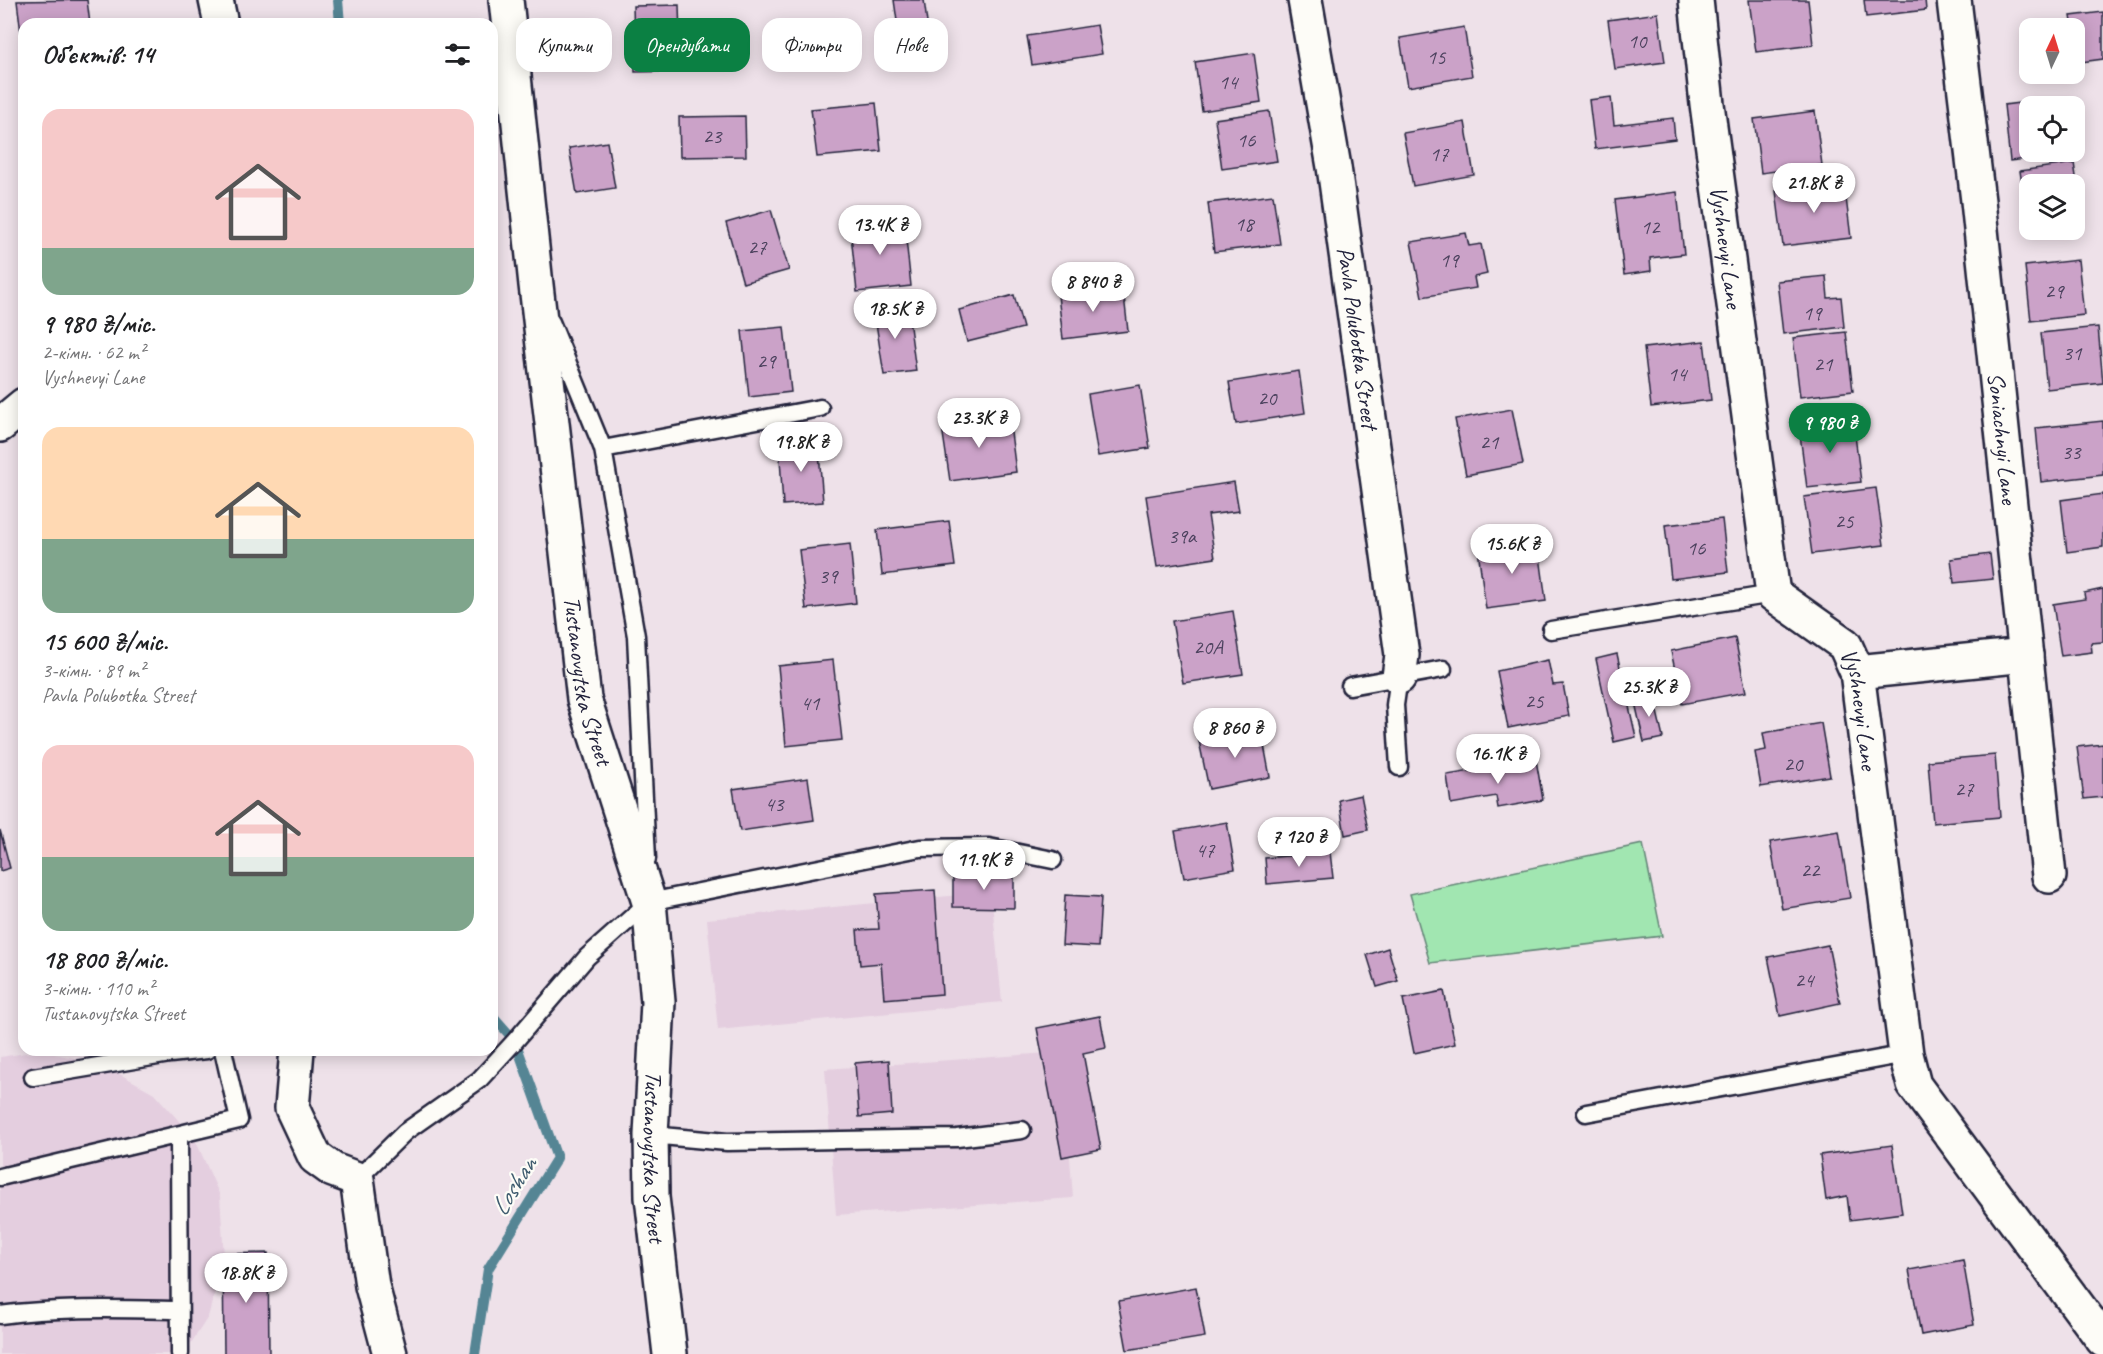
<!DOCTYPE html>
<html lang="uk">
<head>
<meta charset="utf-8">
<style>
  :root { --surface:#fff; --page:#f6f6f6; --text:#202124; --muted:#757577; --accent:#0b8043 }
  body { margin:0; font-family:Caveat,sans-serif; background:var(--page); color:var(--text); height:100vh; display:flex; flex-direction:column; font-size:22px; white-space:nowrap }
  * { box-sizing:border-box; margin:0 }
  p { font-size:20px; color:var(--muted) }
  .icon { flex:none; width:33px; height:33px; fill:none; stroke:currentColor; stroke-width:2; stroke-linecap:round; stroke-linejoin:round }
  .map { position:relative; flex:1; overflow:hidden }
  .side { position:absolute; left:18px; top:18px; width:480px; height:1038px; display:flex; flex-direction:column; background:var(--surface); border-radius:18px; box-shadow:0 3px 15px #0003 }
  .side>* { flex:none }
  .banner { position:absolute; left:516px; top:18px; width:570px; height:54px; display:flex; gap:12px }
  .needle { width:39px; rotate:4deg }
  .tools { position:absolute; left:2019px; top:18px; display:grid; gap:12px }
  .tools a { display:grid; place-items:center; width:66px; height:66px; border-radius:12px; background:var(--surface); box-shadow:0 3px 15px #0003; font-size:30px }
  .price { position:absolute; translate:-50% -51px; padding:0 14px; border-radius:21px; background:#fff; color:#222; font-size:20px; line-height:39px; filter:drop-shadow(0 2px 3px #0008) }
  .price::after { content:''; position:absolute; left:50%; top:36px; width:18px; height:14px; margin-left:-9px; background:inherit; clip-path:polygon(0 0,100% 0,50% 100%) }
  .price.on { background:var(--accent); color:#fff }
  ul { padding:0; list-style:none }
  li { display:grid; align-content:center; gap:12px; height:318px; padding:0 24px }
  li span { display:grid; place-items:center; height:186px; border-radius:18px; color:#555 }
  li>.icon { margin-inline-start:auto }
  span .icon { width:108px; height:108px; fill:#fffc; stroke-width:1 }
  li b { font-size:26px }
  h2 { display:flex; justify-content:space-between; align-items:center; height:72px; padding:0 24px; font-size:26px }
  .chip { padding:0 21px; border-radius:18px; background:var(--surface); box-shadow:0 3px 15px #0003; font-size:21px; line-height:54px }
  .chip.on { background:var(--accent); color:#fff }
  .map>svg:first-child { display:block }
</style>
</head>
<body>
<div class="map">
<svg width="2103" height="1354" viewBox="0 0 2103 1354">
  <rect width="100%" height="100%" fill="#eee1e9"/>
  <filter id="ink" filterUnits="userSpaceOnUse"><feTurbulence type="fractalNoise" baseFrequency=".0167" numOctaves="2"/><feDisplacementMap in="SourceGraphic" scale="12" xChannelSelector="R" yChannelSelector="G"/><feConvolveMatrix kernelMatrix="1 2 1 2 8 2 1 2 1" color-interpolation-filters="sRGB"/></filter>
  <g filter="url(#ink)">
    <g fill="#e4cedf">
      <path d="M991,892L1002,1002L718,1030L707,919Z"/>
      <path d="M39,1051L100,1063L154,1093L195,1139L220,1196L224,1257L208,1317L184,1354H0V1057Z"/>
      <path d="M1062,1052L1073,1198L836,1215L825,1069Z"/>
    </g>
    <path fill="#a1e6b1" stroke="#628476" stroke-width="1.5" d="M1643,844L1662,936L1430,963L1410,894Z"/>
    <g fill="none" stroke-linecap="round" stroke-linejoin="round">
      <g stroke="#548594" stroke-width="10">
        <path d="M338,0L340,24"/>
        <path d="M475,1354L488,1269L557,1158L515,1041L492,1015"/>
      </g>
    </g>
    <g fill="#cba2c8" stroke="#22223b" stroke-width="1.5">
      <path d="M87,0L90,24H24V57L17,1Z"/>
      <path d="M894,0H924L929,38L900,42Z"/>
      <path d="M1749,0H1808L1813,45L1756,52Z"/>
      <path d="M1864,0H1925L1926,10L1866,17Z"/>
      <path d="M679,5L681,71L635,72L633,6Z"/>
      <path d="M2103,12V59L2074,63V28H2073L2071,16Z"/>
      <path d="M1658,13L1665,62L1615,69L1608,20Z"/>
      <path d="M1097,25L1102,54L1032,65L1027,36Z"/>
      <path d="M1464,27L1472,76L1408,87L1400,38Z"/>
      <path d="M1254,53L1261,102L1202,111L1195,62Z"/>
      <path d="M1611,97L1614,125L1673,118L1675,139L1595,149L1589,100Z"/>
      <path d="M2065,97L2066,106H2030V152H2074V129L2078,153L2010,161L2004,105Z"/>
      <path d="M876,103L881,151L817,157L811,109Z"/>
      <path d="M1269,111L1277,161L1222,169L1215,119Z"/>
      <path d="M1815,111L1822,165L1761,173L1754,119Z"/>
      <path d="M745,116L746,156L680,157L679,117Z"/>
      <path d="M1465,122L1474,175L1413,186L1403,133Z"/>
      <path d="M607,142L615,188L577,194L569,148Z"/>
      <path d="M2074,163L2082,217L2074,218V184H2030L2028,225L2020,171Z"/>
      <path d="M1844,182L1851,238L1783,246L1776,191Z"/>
      <path d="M1677,192L1684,254L1650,258L1651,271L1624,275L1615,200Z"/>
      <path d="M1273,195L1280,244L1214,252L1208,203Z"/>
      <path d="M771,210L789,270L743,283L726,223Z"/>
      <path d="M904,220L911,286L857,292L850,225Z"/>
      <path d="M1466,233L1469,246L1481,244L1487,274L1474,277L1476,288L1422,297L1411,242Z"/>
      <path d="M2078,260L2084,315L2031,321L2025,266Z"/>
      <path d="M1826,276L1828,298L1841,297L1844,327L1783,334L1777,281Z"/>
      <path d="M1123,287L1128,331L1063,339L1058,295Z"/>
      <path d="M1014,295L1023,328L967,342L959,310Z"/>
      <path d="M907,305L916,371L884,375L874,310Z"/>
      <path d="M784,327L791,392L749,397L742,331Z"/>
      <path d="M2098,327L2103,383L2047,389L2041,333Z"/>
      <path d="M1846,332L1853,391L1800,397L1793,338Z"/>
      <path d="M1704,341L1711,400L1651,407L1644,348Z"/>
      <path d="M1299,371L1305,413L1236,424L1229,382Z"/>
      <path d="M1140,385L1150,448L1098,456L1088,394Z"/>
      <path d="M1512,409L1523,464L1466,475L1455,419Z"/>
      <path d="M1009,417L1016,472L950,481L942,427Z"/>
      <path d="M1853,420L1861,482L1807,488L1799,427Z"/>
      <path d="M2103,421V475L2041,482L2036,428Z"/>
      <path d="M818,440L823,502L783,505L779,443Z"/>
      <path d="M1234,482L1239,511L1208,515L1215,558L1157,567L1146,496Z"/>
      <path d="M1876,488L1884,545L1812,554L1804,497Z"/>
      <path d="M2103,494V547L2067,552L2061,500Z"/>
      <path d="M1722,519L1728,572L1671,579L1665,525Z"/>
      <path d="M949,521L955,566L882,575L877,530Z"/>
      <path d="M1538,541L1546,601L1486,609L1478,550Z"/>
      <path d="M850,544L856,603L806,609L799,550Z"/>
      <path d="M1990,554L1993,579L1954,583L1951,559Z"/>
      <path d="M2103,589V642L2091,643L2092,652L2061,656L2053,604L2085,599L2084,593Z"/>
      <path d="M1233,611L1243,674L1183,683L1172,621Z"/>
      <path d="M1735,638L1746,692L1682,704L1671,651Z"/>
      <path d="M1617,654L1636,737L1614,742L1596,659Z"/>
      <path d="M833,660L842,740L786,746L778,666Z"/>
      <path d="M1548,660L1553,685L1563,684L1569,716L1508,728L1497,671Z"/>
      <path d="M1653,694L1663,738L1644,742L1634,698Z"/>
      <path d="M1821,723L1830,776L1761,787L1755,752L1766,750L1763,733Z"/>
      <path d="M1261,729L1270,777L1209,789L1199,741Z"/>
      <path d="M2103,744V797L2084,799L2077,747Z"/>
      <path d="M1995,755L2000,817L1933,823L1928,761Z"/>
      <path d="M1536,760L1543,800L1498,808L1496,796L1451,804L1447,775Z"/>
      <path d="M808,778L814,820L740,831L733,789Z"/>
      <path d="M1361,795L1368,830L1345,835L1339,800Z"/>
      <path d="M1227,822L1235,869L1184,878L1175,831Z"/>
      <path d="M0,830L10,868L0,871Z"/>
      <path d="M1839,831L1850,898L1782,909L1770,842Z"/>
      <path d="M1330,852L1333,878L1267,884L1265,858Z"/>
      <path d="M953,874H1014V908L953,907Z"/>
      <path d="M935,890L942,994L884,999L881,963L860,965L857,930L879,929L876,894Z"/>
      <path d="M1065,895L1101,897L1098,947L1062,945Z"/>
      <path d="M1828,945L1840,1003L1780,1016L1768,957Z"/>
      <path d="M1388,948L1398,981L1377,987L1367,955Z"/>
      <path d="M1444,991L1455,1044L1414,1053L1403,999Z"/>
      <path d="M1100,1016L1106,1048L1083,1053L1101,1149L1062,1157L1037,1028Z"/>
      <path d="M889,1060L892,1114L859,1117L855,1063Z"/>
      <path d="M1892,1145L1902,1213L1850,1220L1847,1196L1826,1200L1820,1155Z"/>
      <path d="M268,1253L269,1354H224L223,1254Z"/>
      <path d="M1963,1260L1974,1325L1921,1335L1909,1270Z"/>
      <path d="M1196,1287L1205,1337L1127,1350L1118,1301Z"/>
    </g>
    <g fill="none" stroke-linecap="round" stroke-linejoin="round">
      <g stroke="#22223b" stroke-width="21">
        <g id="service">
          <path d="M551,322L603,449L636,636L647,859"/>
          <path d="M603,449L820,408"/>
          <path d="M1551,630L1773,594"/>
          <path d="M1350,686L1443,669"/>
          <path d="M1399,767L1395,705L1399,677"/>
          <path d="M33,1077L170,1054L207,1050"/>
          <path d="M1586,1113L1906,1054"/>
          <path d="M179,1135L180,1354"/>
          <path d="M651,1135L727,1142L957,1138L1022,1130"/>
          <path d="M0,1177L239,1120L223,1050"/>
          <path d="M357,1179L405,1132L479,1080L515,1041L587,957L649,902L920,848L989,847L1053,860"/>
          <path d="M0,1315C60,1307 119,1309 179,1310"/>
        </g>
      </g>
      <g stroke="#22223b" stroke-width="38">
        <g id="minor">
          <path d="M216,0L221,24"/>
          <path id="s1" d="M506,0L536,285L584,699L649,902L658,1002L651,1135L652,1197L670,1354"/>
          <path id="s2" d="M1305,0L1334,167L1402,655L1399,677"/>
          <path id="s3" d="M1696,0L1707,104L1773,594L1845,645L1857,672L1906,1054L1914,1085L2103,1340"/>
          <path id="s4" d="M1954,0L1978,201L2049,876"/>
          <path d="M0,425L24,405"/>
          <path d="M1857,672L2026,655"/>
          <path d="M297,1050L292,1108L315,1157L333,1170L357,1179L372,1286L390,1354"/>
        </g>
      </g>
      <use href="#service" stroke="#fdfcf7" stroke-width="16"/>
      <use href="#minor" stroke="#fdfcf7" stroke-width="33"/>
    </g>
  </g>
  <g text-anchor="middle" stroke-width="4.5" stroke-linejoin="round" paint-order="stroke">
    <g font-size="21" fill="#4c425e">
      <text x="1637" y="48">10</text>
      <text x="1436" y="64">15</text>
      <text x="1228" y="89">14</text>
      <text x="712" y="143">23</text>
      <text x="1246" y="147">16</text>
      <text x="1439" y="161">17</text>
      <text x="1244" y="231">18</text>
      <text x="1650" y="234">12</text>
      <text x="757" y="254">27</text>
      <text x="1449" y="267">19</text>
      <text x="2054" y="298">29</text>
      <text x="1812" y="320">19</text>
      <text x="2072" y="360">31</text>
      <text x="766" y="368">29</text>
      <text x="1823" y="371">21</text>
      <text x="1677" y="381">14</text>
      <text x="1267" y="405">20</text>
      <text x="1489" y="449">21</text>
      <text x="2071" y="459">33</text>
      <text x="1844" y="528">25</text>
      <text x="1182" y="543">39а</text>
      <text x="1696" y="555">16</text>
      <text x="828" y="583">39</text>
      <text x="1208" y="654">20А</text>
      <text x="1534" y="708">25</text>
      <text x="810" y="710">41</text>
      <text x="1793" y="771">20</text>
      <text x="1964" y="796">27</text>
      <text x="774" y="811">43</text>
      <text x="1205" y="857">47</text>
      <text x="1810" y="877">22</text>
      <text x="1804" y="987">24</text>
    </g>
    <g font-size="24" fill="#22223b" stroke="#fdfcf7">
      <text dy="8" stroke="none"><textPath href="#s3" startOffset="249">Vyshnevyi Lane</textPath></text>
      <text dy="8" stroke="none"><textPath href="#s2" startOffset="342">Pavla Polubotka Street</textPath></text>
      <text dy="8" stroke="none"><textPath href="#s4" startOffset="441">Soniachnyi Lane</textPath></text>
      <text dy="8" stroke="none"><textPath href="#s1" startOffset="686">Tustanovytska Street</textPath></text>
      <text dy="8" stroke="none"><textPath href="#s3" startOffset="754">Vyshnevyi Lane</textPath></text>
      <text dy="8" stroke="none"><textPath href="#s1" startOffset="1172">Tustanovytska Street</textPath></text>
    </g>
    <g font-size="26" font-style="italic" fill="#3f5c6f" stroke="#fdfcf7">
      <text transform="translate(513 1186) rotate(-58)" y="9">Loshan</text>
    </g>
  </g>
</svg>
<div class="tools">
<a><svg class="needle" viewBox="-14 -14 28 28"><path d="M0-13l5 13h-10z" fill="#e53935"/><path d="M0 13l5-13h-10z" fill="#757577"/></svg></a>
<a><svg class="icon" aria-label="locate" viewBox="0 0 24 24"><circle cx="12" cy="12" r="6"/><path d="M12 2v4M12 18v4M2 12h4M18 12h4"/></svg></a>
<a><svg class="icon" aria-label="layers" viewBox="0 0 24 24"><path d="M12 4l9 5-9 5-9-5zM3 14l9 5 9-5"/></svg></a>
</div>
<b class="price" style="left:1814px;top:214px">21.8K ₴</b>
<b class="price" style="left:880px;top:256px">13.4K ₴</b>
<b class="price" style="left:1093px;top:313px">8 840 ₴</b>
<b class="price" style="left:895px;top:340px">18.5K ₴</b>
<b class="price" style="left:979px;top:449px">23.3K ₴</b>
<b class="price on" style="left:1830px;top:454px">9 980 ₴</b>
<b class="price" style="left:801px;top:473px">19.8K ₴</b>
<b class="price" style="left:1512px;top:575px">15.6K ₴</b>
<b class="price" style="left:1649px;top:718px">25.3K ₴</b>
<b class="price" style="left:1235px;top:759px">8 860 ₴</b>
<b class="price" style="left:1498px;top:785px">16.1K ₴</b>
<b class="price" style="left:1299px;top:868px">7 120 ₴</b>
<b class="price" style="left:984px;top:891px">11.9K ₴</b>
<b class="price" style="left:246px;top:1304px">18.8K ₴</b>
<div class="banner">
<a class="chip">Купити</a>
<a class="chip on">Орендувати</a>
<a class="chip">Фільтри</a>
<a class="chip">Нове</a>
</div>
<section class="side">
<h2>Об’єктів: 14<svg class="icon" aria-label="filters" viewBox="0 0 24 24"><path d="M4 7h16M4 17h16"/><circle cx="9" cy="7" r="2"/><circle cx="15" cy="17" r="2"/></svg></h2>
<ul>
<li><span style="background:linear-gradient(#f6c9c9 75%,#7fa58c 0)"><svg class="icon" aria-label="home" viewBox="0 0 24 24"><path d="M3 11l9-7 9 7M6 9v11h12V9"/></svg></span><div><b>9 980 ₴/міс.</b><p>2-кімн. · 62 m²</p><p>Vyshnevyi Lane</p></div></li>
<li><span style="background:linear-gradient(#ffd9b3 60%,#7fa58c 0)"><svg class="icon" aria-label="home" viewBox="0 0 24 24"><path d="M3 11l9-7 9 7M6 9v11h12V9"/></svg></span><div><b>15 600 ₴/міс.</b><p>3-кімн. · 89 m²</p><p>Pavla Polubotka Street</p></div></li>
<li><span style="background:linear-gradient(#f6c9c9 60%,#7fa58c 0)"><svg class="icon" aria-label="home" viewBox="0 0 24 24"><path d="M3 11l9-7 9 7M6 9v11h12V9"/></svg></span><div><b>18 800 ₴/міс.</b><p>3-кімн. · 110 m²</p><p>Tustanovytska Street</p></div></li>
</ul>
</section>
</div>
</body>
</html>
